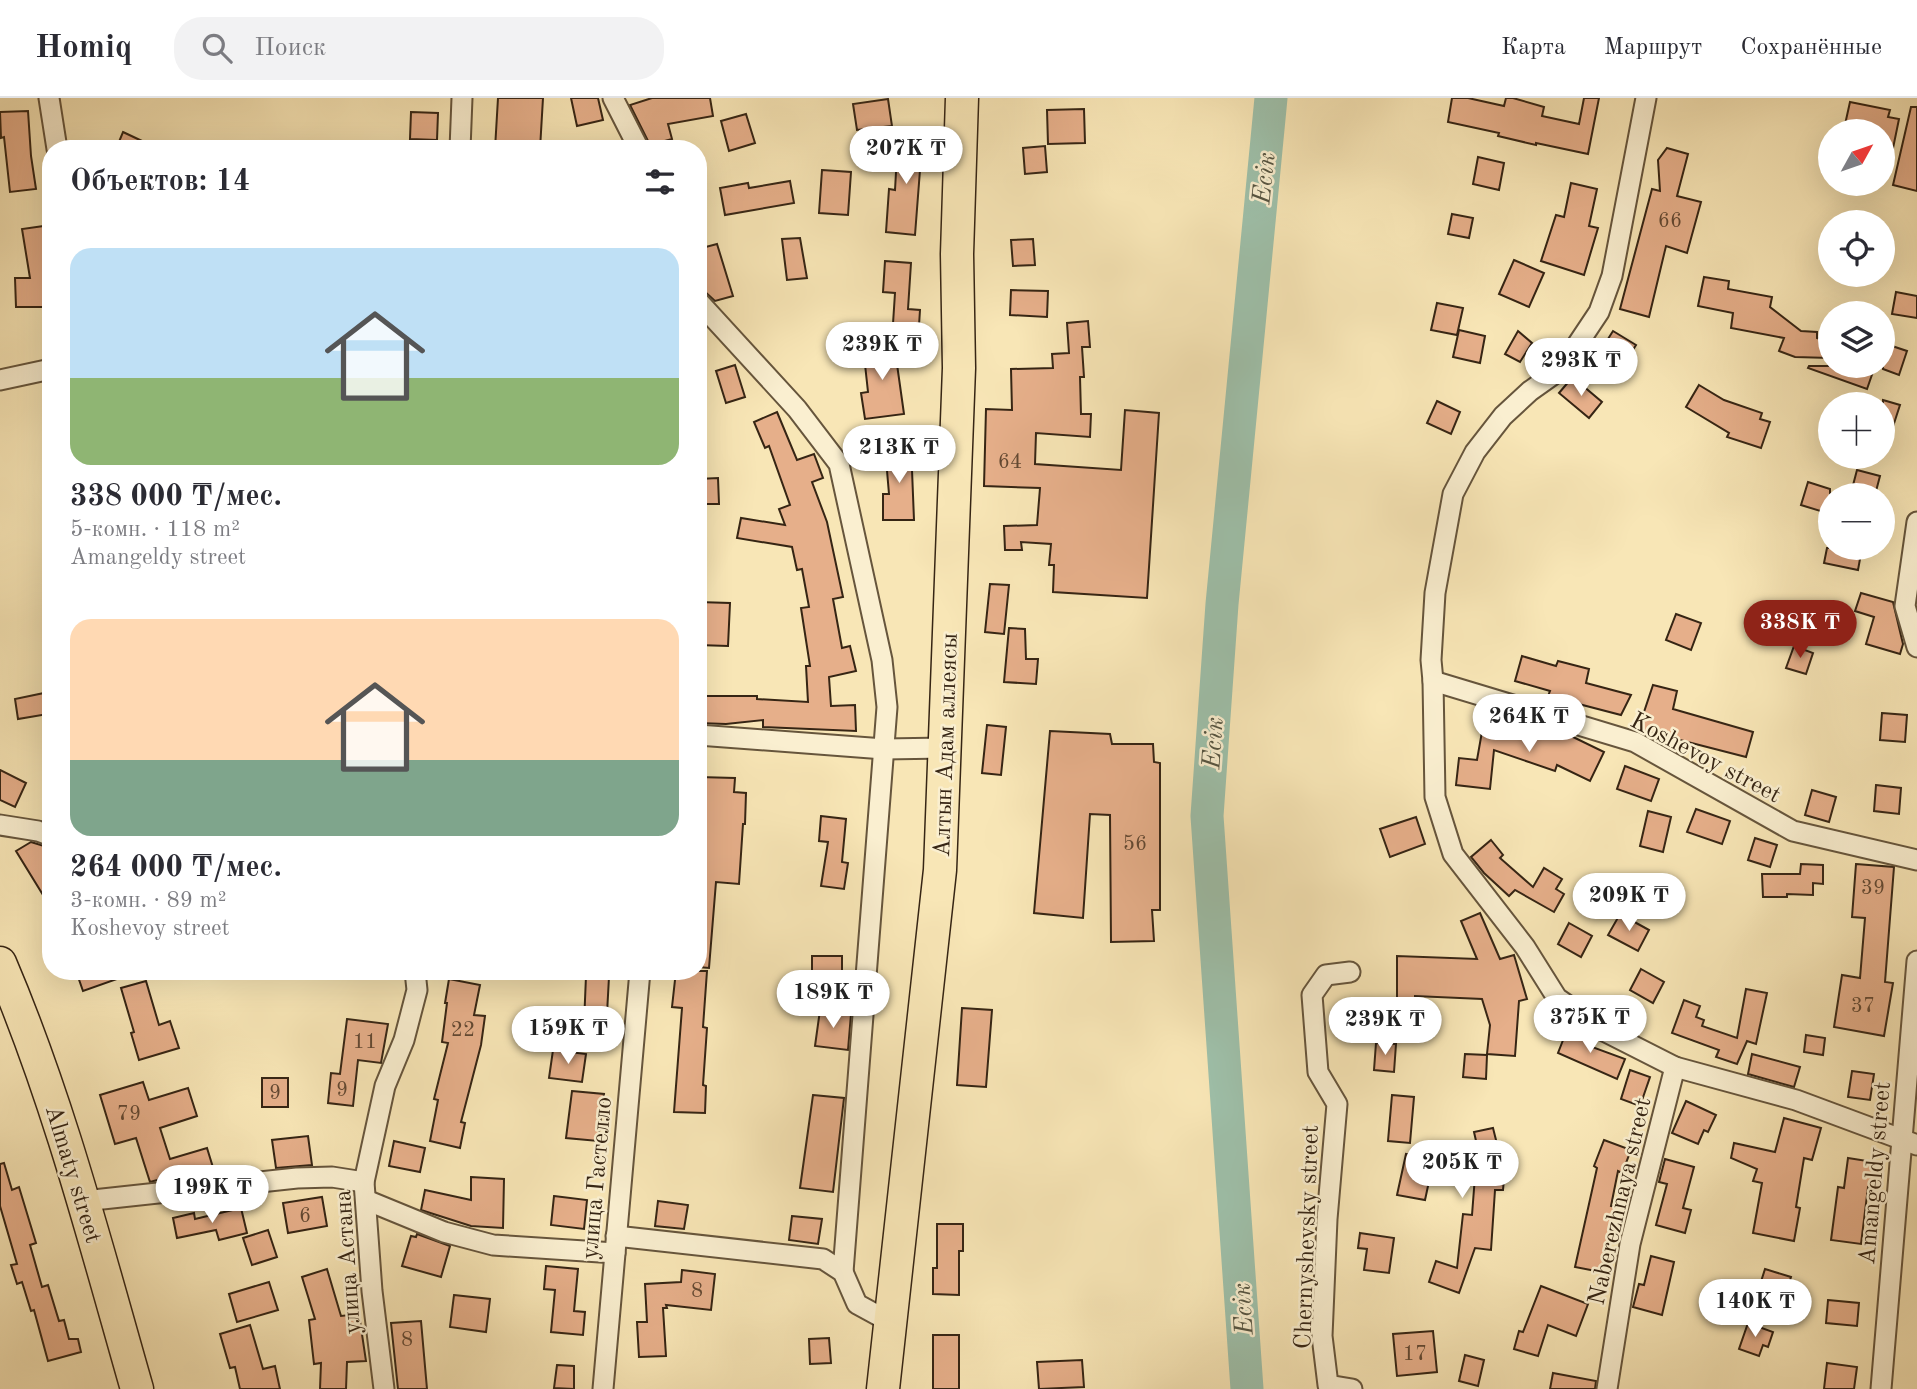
<!DOCTYPE html>
<html lang="ru">
<head>
<meta charset="utf-8">
<style>
  :root { --surface:#fff; --page:#f2f2f3; --text:#2b2b33; --muted:#7c7c81; --line:#e1e1e2; --accent:#8f2418 }
  body { margin:0; font-family:"Old Standard TT",serif; background:var(--page); color:var(--text); height:100vh; display:flex; flex-direction:column; font-size:26px; white-space:nowrap }
  * { box-sizing:border-box; margin:0 }
  p { font-size:23px; color:var(--muted) }
  .icon { flex:none; width:38px; height:38px; fill:none; stroke:currentColor; stroke-width:2; stroke-linecap:round; stroke-linejoin:round }
  .map { position:relative; flex:1; overflow:hidden }
  .details { position:absolute; left:42px; top:42px; width:665px; height:840px; display:flex; flex-direction:column; background:var(--surface); border-radius:28px; box-shadow:0 7px 28px #0002 }
  .details>* { flex:none }
  .needle { width:46px; rotate:50deg }
  .tools { position:absolute; left:1818px; top:21px; display:grid; gap:14px }
  .tools a { display:grid; place-items:center; width:77px; height:77px; border-radius:50%; background:var(--surface); box-shadow:0 7px 28px #0002; font-size:35px }
  .price { position:absolute; translate:-50% -60px; padding:0 16px; border-radius:24px; background:#fff; color:#222; font-size:23px; line-height:46px; filter:drop-shadow(0 2px 4px #0008) }
  .price::after { content:''; position:absolute; left:50%; top:42px; width:21px; height:16px; margin-left:-10px; background:inherit; clip-path:polygon(0 0,100% 0,50% 100%) }
  .price.current { background:var(--accent); color:#fff }
  ul { padding:0; list-style:none }
  li { display:grid; align-content:center; gap:14px; height:371px; padding:0 28px }
  li span { display:grid; place-items:center; height:217px; border-radius:21px; color:#555 }
  li>.icon { margin-inline-start:auto }
  span .icon { width:126px; height:126px; fill:#fffc; stroke-width:1 }
  li b { font-size:30px }
  h2 { display:flex; justify-content:space-between; align-items:center; height:84px; padding:0 28px; font-size:30px }
  header { display:flex; align-items:center; gap:42px; box-sizing:border-box; height:98px; padding:0 35px; background:var(--surface); border-bottom:2px solid var(--line) }
  header strong { font-size:33px }
  nav { display:flex; gap:38px; margin-inline-start:auto; font-size:24px }
  .search { width:490px; height:63px; background:var(--page); display:flex; align-items:center; gap:18px; box-sizing:border-box; padding:0 24px; border-radius:28px; color:var(--muted); font-size:26px }
  .map>svg:first-child { display:block }
</style>
</head>
<body>
<header>
<strong>Homiq</strong>
<div class="search"><svg class="icon" aria-label="search" viewBox="0 0 24 24"><circle cx="10" cy="10" r="6"/><path d="M15 15l6 6"/></svg>Поиск</div>
<nav><a>Карта</a><a>Маршрут</a><a>Сохранённые</a></nav>
</header>
<div class="map">
<svg width="1917" height="1291" viewBox="0 0 1917 1291">
  <rect width="100%" height="100%" fill="#f8e6b6"/>
  <filter id="stains"><feTurbulence type="fractalNoise" baseFrequency=".00286" numOctaves="4"/><feColorMatrix values="0 0 0 0 .2 0 0 0 0 .09 0 0 0 0 .02 0 0 0 .5 -.17"/></filter>
  <radialGradient id="worn" r=".72"><stop offset=".6" stop-color="#630" stop-opacity="0"/><stop offset="1" stop-color="#630" stop-opacity=".3"/></radialGradient>
  <g fill="none" stroke-linecap="round" stroke-linejoin="round">
    <path stroke="#9ec0aa" stroke-width="33" d="M1247,1291L1207,718L1222,506L1271,0"/>
  </g>
  <g fill="#e6af8a" stroke="#362514" stroke-width="2">
    <path d="M498,0H543L540,51H495Z"/>
    <path d="M571,0H598L603,22L577,28Z"/>
    <path d="M652,0H710L713,18L668,26L672,41L650,47L630,7Z"/>
    <path d="M1452,0H1468L1504,8L1506,0H1513L1544,9L1542,18L1579,26L1584,0H1599L1588,56L1536,45V47L1498,38L1499,35L1448,24Z"/>
    <path d="M888,1L892,28L857,32L853,6Z"/>
    <path d="M1850,4L1890,12L1888,19L1899,21L1890,65L1883,64V33L1844,31Z"/>
    <path d="M1911,9H1917V93L1893,87Z"/>
    <path d="M1084,11L1085,45L1048,46L1047,12Z"/>
    <path d="M28,13L31,58L36,91L10,94L4,39L1,40L0,14Z"/>
    <path d="M411,14L438,15L437,42L410,41Z"/>
    <path d="M746,16L755,45L729,53L721,23Z"/>
    <path d="M123,34L159,51H116Z"/>
    <path d="M898,39L927,41L925,72H920L915,137L886,134L889,91L895,92Z"/>
    <path d="M1045,48L1047,74L1025,76L1023,50Z"/>
    <path d="M1667,50L1688,56L1677,98L1701,104L1687,155L1666,148L1649,219L1620,211L1652,91L1660,93L1658,62Z"/>
    <path d="M1478,59L1504,65L1499,92L1473,86Z"/>
    <path d="M822,72L851,74L848,117L819,115Z"/>
    <path d="M790,83L794,105L725,117L720,90L748,85L749,90Z"/>
    <path d="M1571,85L1597,91L1589,128L1598,130L1584,177L1541,163L1556,117L1564,119Z"/>
    <path d="M1452,116L1473,120L1469,140L1448,136Z"/>
    <path d="M51,127V209H16L15,180H30L22,131Z"/>
    <path d="M800,140L807,180L787,182L782,141Z"/>
    <path d="M1033,141L1035,167L1013,168L1011,142Z"/>
    <path d="M717,146L733,198L715,203L702,191L698,180V151Z"/>
    <path d="M1514,162L1544,175L1529,209L1499,196Z"/>
    <path d="M885,163L911,165L908,211L920,212L918,243L892,241L895,195L883,194Z"/>
    <path d="M1704,179L1729,183L1728,191L1772,199L1770,209L1801,233L1817,234V240L1830,245V260L1795,259L1779,253L1784,240L1731,230L1733,215L1698,208Z"/>
    <path d="M1011,192L1048,193L1047,219L1010,217Z"/>
    <path d="M1896,194L1917,198V220L1892,216Z"/>
    <path d="M1437,205L1463,210L1457,237L1431,232Z"/>
    <path d="M1088,223L1090,249H1082L1084,279H1080L1081,316H1091L1090,339L1036,335L1035,366L1121,372L1125,312L1159,315L1147,500L1053,494L1054,467H1049L1051,446L1021,444L1022,452H1005L1004,428L1037,427L1040,390L984,388L986,311L1012,312L1011,271L1053,270L1052,256L1069,255L1067,225Z"/>
    <path d="M1459,232L1485,238L1480,265L1453,259Z"/>
    <path d="M1518,233L1532,245L1520,264L1505,256Z"/>
    <path d="M1613,233L1636,247L1617,277L1594,263Z"/>
    <path d="M894,245L904,316L865,321L861,295L868,294L863,248Z"/>
    <path d="M1883,245L1907,253L1899,277L1883,271Z"/>
    <path d="M735,267L745,299L726,305L716,273Z"/>
    <path d="M1809,268H1875L1867,291L1808,270Z"/>
    <path d="M1570,282H1576L1602,304L1589,320L1559,295Z"/>
    <path d="M1699,287L1724,302L1762,315L1760,321L1770,324L1761,350L1727,339L1729,335L1686,309Z"/>
    <path d="M1883,302L1900,307L1886,350H1883Z"/>
    <path d="M1437,303L1460,314L1451,336L1427,325Z"/>
    <path d="M777,314L797,362L814,356L823,380L812,384L827,424L843,499L833,501L842,550L850,548L856,573L829,579L831,608L855,607L856,633L763,629V622L726,626L698,625V598H757V601L808,604L806,568H810L801,510L809,509L802,471L797,472L792,449L737,440L741,420L785,427L779,411L790,407L769,348L765,350L754,324Z"/>
    <path d="M911,347L914,422H883V396H889L885,349Z"/>
    <path d="M1857,372L1880,378L1875,397L1852,391Z"/>
    <path d="M718,380L719,406H698V381Z"/>
    <path d="M1808,384L1830,391V416L1801,407Z"/>
    <path d="M1827,450H1862L1858,472L1824,465Z"/>
    <path d="M990,486L1009,487L1004,536L985,534Z"/>
    <path d="M1861,495L1893,504L1903,546L1900,556L1866,546L1874,519L1855,513Z"/>
    <path d="M698,504L730,505L728,548L698,547Z"/>
    <path d="M1676,516L1701,525L1691,552L1666,542Z"/>
    <path d="M1009,530L1025,531L1026,561H1038L1036,586L1004,584Z"/>
    <path d="M1794,548L1813,555L1806,576L1786,570Z"/>
    <path d="M1522,558L1556,568L1558,563L1589,571L1586,585L1631,597L1621,617L1548,598L1550,593L1515,583Z"/>
    <path d="M1653,587L1677,593L1673,611L1753,634L1746,659L1641,632L1643,623H1641Z"/>
    <path d="M44,595L48,616L18,621L15,601Z"/>
    <path d="M1882,615L1907,617L1905,644L1880,642Z"/>
    <path d="M1527,624L1569,637L1604,654L1590,683L1557,667L1555,673L1494,652L1490,691L1456,687L1459,660L1477,662L1483,628L1523,635Z"/>
    <path d="M987,627L1006,629L1001,677L982,675Z"/>
    <path d="M1050,633L1110,636L1112,646H1153L1154,664L1160,665V812H1152L1154,843L1111,844L1110,717L1090,716L1083,820L1034,815Z"/>
    <path d="M1625,668L1659,681L1651,703L1617,691Z"/>
    <path d="M0,672L26,685L15,709L0,702Z"/>
    <path d="M698,679L735,680L734,694L746,695L745,726H743L739,786L716,784L709,870L698,869Z"/>
    <path d="M1876,687L1901,690L1899,716L1874,713Z"/>
    <path d="M1812,692L1836,699L1829,724L1805,717Z"/>
    <path d="M1696,711L1730,723L1722,746L1687,734Z"/>
    <path d="M1648,713L1671,719L1663,754L1640,748Z"/>
    <path d="M821,718L846,721L842,764L848,765L844,791L821,788L828,744L819,743Z"/>
    <path d="M1416,719L1425,746L1390,759L1380,731Z"/>
    <path d="M1755,740L1777,747L1770,769L1748,762Z"/>
    <path d="M1491,742L1503,757L1500,760L1533,789L1544,770L1562,781L1556,791L1564,796L1554,814L1515,792L1509,798L1484,775L1471,759Z"/>
    <path d="M31,744L44,748L51,759V810L16,753Z"/>
    <path d="M1801,766L1823,767V786L1813,785V797L1787,796V799H1763L1762,776H1800Z"/>
    <path d="M1856,766L1894,769L1885,884L1893,885L1884,938L1834,929L1842,877L1860,880L1865,820L1852,819Z"/>
    <path d="M1480,815L1500,861L1514,857L1527,901L1519,903L1515,958L1487,956L1490,927L1482,901L1415,898V943L1397,942V858L1477,861L1461,823Z"/>
    <path d="M1620,816L1649,832L1638,853L1608,837Z"/>
    <path d="M1569,825L1592,838L1581,859L1558,846Z"/>
    <rect x="812" y="858" width="30" height="24"/>
    <path d="M1641,871L1664,884L1653,905L1630,892Z"/>
    <path d="M76,873H133L134,875L83,893Z"/>
    <path d="M676,873H707L703,929L707,930L703,987L706,988L705,1015L674,1014L682,910L672,909Z"/>
    <path d="M586,878L609,879L605,952L583,950Z"/>
    <path d="M449,881L480,887L474,917L485,918L481,947L461,1024L465,1025L460,1050L430,1043L438,1002L434,1001L448,945L442,944L447,905H445Z"/>
    <path d="M146,883L159,927L170,923L179,950L139,962L131,935L134,934L121,890Z"/>
    <path d="M1746,891L1767,895L1756,946L1747,943L1737,966L1716,959L1719,952L1672,935L1684,902L1700,908L1696,919L1704,922L1702,928L1737,940Z"/>
    <path d="M962,910L992,912L986,989L957,987Z"/>
    <path d="M820,912L851,916L848,952L815,948Z"/>
    <path d="M347,921L388,926L381,965L358,962L353,1008L328,1005L331,975L340,976Z"/>
    <path d="M1567,932L1594,944L1592,949L1625,961L1617,981L1558,955Z"/>
    <path d="M1806,937L1825,940L1823,957L1804,954Z"/>
    <path d="M1376,945L1396,946L1394,974L1374,972Z"/>
    <path d="M553,952L586,956L582,984L549,980Z"/>
    <path d="M1465,956L1487,957L1486,981L1463,979Z"/>
    <path d="M1752,956L1800,969L1794,989L1748,976Z"/>
    <path d="M1630,972L1650,979L1640,1008L1621,1001Z"/>
    <path d="M1852,973L1874,976L1870,1002L1848,999Z"/>
    <rect x="262" y="980" width="26" height="29"/>
    <path d="M143,984L149,1002L188,990L197,1018L160,1030L170,1061L207,1050L215,1076L189,1079L187,1074L150,1084L136,1040L115,1046L100,997Z"/>
    <path d="M572,993L604,996L598,1043L566,1040Z"/>
    <path d="M813,997L844,1000L833,1094L800,1090Z"/>
    <path d="M1392,997L1414,999L1410,1045L1388,1043Z"/>
    <path d="M1686,1003L1716,1017L1708,1034L1704,1032L1698,1046L1672,1035Z"/>
    <path d="M1784,1020L1821,1030L1812,1062L1804,1060L1796,1109L1800,1110L1794,1143L1753,1135L1762,1085L1753,1083L1757,1071L1731,1060L1734,1045L1775,1054Z"/>
    <path d="M1493,1030L1503,1070H1505L1503,1092H1495L1491,1152L1475,1150L1459,1195L1429,1184L1436,1163L1457,1170L1463,1116L1472,1117L1475,1078L1431,1074L1425,1102L1397,1097L1406,1056L1456,1066L1457,1054L1479,1056L1474,1034Z"/>
    <path d="M308,1038L312,1067L276,1070L272,1042Z"/>
    <path d="M1604,1042L1631,1052L1622,1075L1618,1073L1611,1108L1616,1109L1601,1174L1575,1169L1597,1070L1594,1068Z"/>
    <path d="M394,1043L425,1050L420,1074L389,1068Z"/>
    <path d="M1848,1060L1880,1065L1876,1090L1868,1089L1861,1146L1831,1142L1838,1089L1844,1090Z"/>
    <path d="M1665,1061L1694,1069L1683,1110L1691,1112L1685,1135L1656,1127L1667,1086L1659,1084Z"/>
    <path d="M4,1065L12,1092L19,1089L36,1145L30,1147L42,1189L48,1187L59,1223L64,1222L69,1241H78L81,1254L48,1263L34,1212L31,1213L22,1184L17,1186L11,1167L17,1166L0,1108V1066Z"/>
    <path d="M471,1079L504,1081L503,1130L471,1128L421,1112L425,1092L471,1102Z"/>
    <path d="M554,1098L587,1102L584,1131L551,1127Z"/>
    <path d="M322,1099L327,1128L288,1135L283,1105Z"/>
    <path d="M658,1103L688,1107L684,1131L655,1128Z"/>
    <path d="M241,1110L247,1135L219,1142L216,1132L177,1140L173,1120L194,1115L195,1121Z"/>
    <path d="M792,1118L822,1121L818,1146L789,1142Z"/>
    <path d="M937,1126H963V1153H959V1197L933,1196V1170H937Z"/>
    <path d="M268,1132L277,1159L252,1167L243,1140Z"/>
    <path d="M1360,1135L1394,1140L1389,1175L1364,1172L1367,1151L1358,1150Z"/>
    <path d="M417,1136L450,1148L441,1179L402,1168L411,1138L416,1139Z"/>
    <path d="M1651,1158L1674,1164L1662,1217L1633,1209L1639,1186L1644,1187Z"/>
    <path d="M546,1168L578,1171L574,1213L585,1214L583,1237L551,1234L555,1192L544,1191Z"/>
    <path d="M327,1171L341,1218L359,1216L366,1263L347,1264L346,1291H320L321,1265L314,1266L309,1222L315,1221L302,1179Z"/>
    <path d="M1765,1171L1791,1179L1784,1201L1758,1193Z"/>
    <path d="M682,1172L715,1176L711,1212L666,1207L667,1210H663L666,1258L639,1259L637,1224H647L645,1186L681,1184Z"/>
    <path d="M269,1184L278,1212L237,1224L229,1196Z"/>
    <path d="M1541,1188L1588,1206L1576,1238L1548,1227L1538,1258L1514,1251L1519,1233L1523,1234Z"/>
    <path d="M454,1197L490,1201L486,1234L450,1229Z"/>
    <path d="M1828,1202L1859,1205L1857,1228L1826,1225Z"/>
    <path d="M421,1223L427,1291H398L391,1225Z"/>
    <path d="M1748,1225L1773,1234L1768,1249L1763,1247L1759,1258L1739,1251Z"/>
    <path d="M250,1227L263,1271L275,1268L280,1291H240L235,1269L230,1270L220,1236Z"/>
    <path d="M1433,1233L1437,1274L1397,1278L1393,1236Z"/>
    <rect x="933" y="1237" width="26" height="54"/>
    <path d="M829,1240L831,1265L810,1266L809,1241Z"/>
    <path d="M1465,1257L1484,1262L1478,1288L1459,1283Z"/>
    <path d="M1082,1262L1084,1289L1039,1291L1037,1264Z"/>
    <path d="M1827,1265L1857,1269L1854,1291H1824Z"/>
    <path d="M557,1267L574,1268V1291L554,1290Z"/>
    <path d="M1553,1275L1596,1283L1595,1291H1550Z"/>
  </g>
  <g fill="none" stroke-linecap="round" stroke-linejoin="round">
    <g stroke="#66553c" stroke-width="23">
      <g id="minor">
        <path d="M49,0L57,51"/>
        <path d="M613,0L639,51"/>
        <path d="M1646,0L1612,178L1599,214L1561,271L1530,293L1503,318L1475,354L1453,396L1435,495L1431,562L1433,583L1435,699L1453,756L1525,849L1557,900L1606,934L1675,969L1796,1002L1917,1047"/>
        <path d="M460,51L462,0"/>
        <path d="M698,203L797,311L839,366L882,562L887,609L843,1174"/>
        <path d="M0,282L51,271"/>
        <path d="M1917,424L1905,508L1917,549"/>
        <path d="M1433,583L1635,644L1793,733L1917,762"/>
        <path d="M698,637L884,651L945,650"/>
        <path d="M0,727L38,733L51,738"/>
        <path d="M1350,874L1326,877L1312,897L1318,974L1337,1006L1327,1121L1322,1238L1328,1287L1352,1291"/>
        <path d="M366,1102L444,1134L493,1147L615,1155"/>
        <path d="M84,1103L297,1080L332,1079L364,1084"/>
        <path d="M616,1138L823,1161L843,1174L857,1206L890,1224"/>
        <path d="M384,1291L372,1193L364,1084L385,988L404,942L417,892L415,873"/>
        <path d="M603,1291L640,873"/>
        <path d="M1607,1291L1630,1146L1675,969"/>
        <path d="M1881,1291L1917,863"/>
      </g>
    </g>
    <g stroke="#362514" stroke-width="35">
      <g id="primary">
        <path d="M0,865C59,1003 96,1148 137,1291"/>
        <path d="M883,1291L940,772L959,270L957,156L962,0"/>
      </g>
    </g>
    <use href="#minor" stroke="#faefd0" stroke-width="19"/>
    <use href="#primary" stroke="#f8e6b6" stroke-width="32"/>
  </g>
  <g text-anchor="middle" stroke-width="5" stroke-linejoin="round" paint-order="stroke">
    <g font-size="21" fill="#624832">
      <text x="1670" y="129">66</text>
      <text x="1010" y="370">64</text>
      <text x="1135" y="752">56</text>
      <text x="1873" y="796">39</text>
      <text x="1863" y="914">37</text>
      <text x="463" y="938">22</text>
      <text x="365" y="950">11</text>
      <text x="342" y="998">9</text>
      <text x="275" y="1001">9</text>
      <text x="129" y="1022">79</text>
      <text x="305" y="1124">6</text>
      <text x="697" y="1199">8</text>
      <text x="407" y="1248">8</text>
      <text x="1415" y="1262">17</text>
    </g>
    <g font-size="24" fill="#362514" stroke="#faefd0">
      <text transform="translate(945 647) rotate(-88)" y="8">Алтын Адам аллеясы</text>
      <text transform="translate(1706 659) rotate(28)" y="8">Koshevoy street</text>
      <text transform="translate(1874 1075) rotate(-85)" y="8">Amangeldy street</text>
      <text transform="translate(74 1076) rotate(73)" y="8">Almaty street</text>
      <text transform="translate(596 1080) rotate(-85)" y="8">улица Гастелло</text>
      <text transform="translate(1619 1103) rotate(-77)" y="8">Naberezhnaya street</text>
      <text transform="translate(1306 1139) rotate(-88)" y="8">Chernyshevsky street</text>
      <text transform="translate(347 1164) rotate(-94)" y="8">улица Астана</text>
    </g>
    <g font-size="26" font-style="italic" fill="#555441" stroke="#faefd0">
      <text transform="translate(1263 80) rotate(-84)" y="9">Есік</text>
      <text transform="translate(1212 645) rotate(-86)" y="9">Есік</text>
      <text transform="translate(1242 1211) rotate(-94)" y="9">Есік</text>
    </g>
  </g>
  <rect width="100%" height="100%" filter="url(#stains)"/>
  <rect width="100%" height="100%" fill="url(#worn)"/>
</svg>
<div class="tools">
<a><svg class="needle" viewBox="-14 -14 28 28"><path d="M0-13l5 13h-10z" fill="#e53935"/><path d="M0 13l5-13h-10z" fill="#7c7c81"/></svg></a>
<a><svg class="icon" aria-label="locate" viewBox="0 0 24 24"><circle cx="12" cy="12" r="6"/><path d="M12 2v4M12 18v4M2 12h4M18 12h4"/></svg></a>
<a><svg class="icon" aria-label="layers" viewBox="0 0 24 24"><path d="M12 4l9 5-9 5-9-5zM3 14l9 5 9-5"/></svg></a>
<a>+</a>
<a>−</a>
</div>
<b class="price" style="left:906px;top:88px">207K ₸</b>
<b class="price" style="left:882px;top:284px">239K ₸</b>
<b class="price" style="left:1581px;top:300px">293K ₸</b>
<b class="price" style="left:899px;top:387px">213K ₸</b>
<b class="price current" style="left:1800px;top:562px">338K ₸</b>
<b class="price" style="left:1529px;top:656px">264K ₸</b>
<b class="price" style="left:1629px;top:835px">209K ₸</b>
<b class="price" style="left:833px;top:932px">189K ₸</b>
<b class="price" style="left:1590px;top:957px">375K ₸</b>
<b class="price" style="left:1385px;top:959px">239K ₸</b>
<b class="price" style="left:568px;top:968px">159K ₸</b>
<b class="price" style="left:1462px;top:1102px">205K ₸</b>
<b class="price" style="left:212px;top:1127px">199K ₸</b>
<b class="price" style="left:1755px;top:1241px">140K ₸</b>
<section class="details">
<h2>Объектов: 14<svg class="icon" aria-label="filters" viewBox="0 0 24 24"><path d="M4 7h16M4 17h16"/><circle cx="9" cy="7" r="2"/><circle cx="15" cy="17" r="2"/></svg></h2>
<ul>
<li><span style="background:linear-gradient(#bfe0f5 60%,#8fb573 0)"><svg class="icon" aria-label="home" viewBox="0 0 24 24"><path d="M3 11l9-7 9 7M6 9v11h12V9"/></svg></span><div><b>338 000 ₸/мес.</b><p>5-комн. · 118 m²</p><p>Amangeldy street</p></div></li>
<li><span style="background:linear-gradient(#ffd9b3 65%,#7fa58c 0)"><svg class="icon" aria-label="home" viewBox="0 0 24 24"><path d="M3 11l9-7 9 7M6 9v11h12V9"/></svg></span><div><b>264 000 ₸/мес.</b><p>3-комн. · 89 m²</p><p>Koshevoy street</p></div></li>
</ul>
</section>
</div>
</body>
</html>
